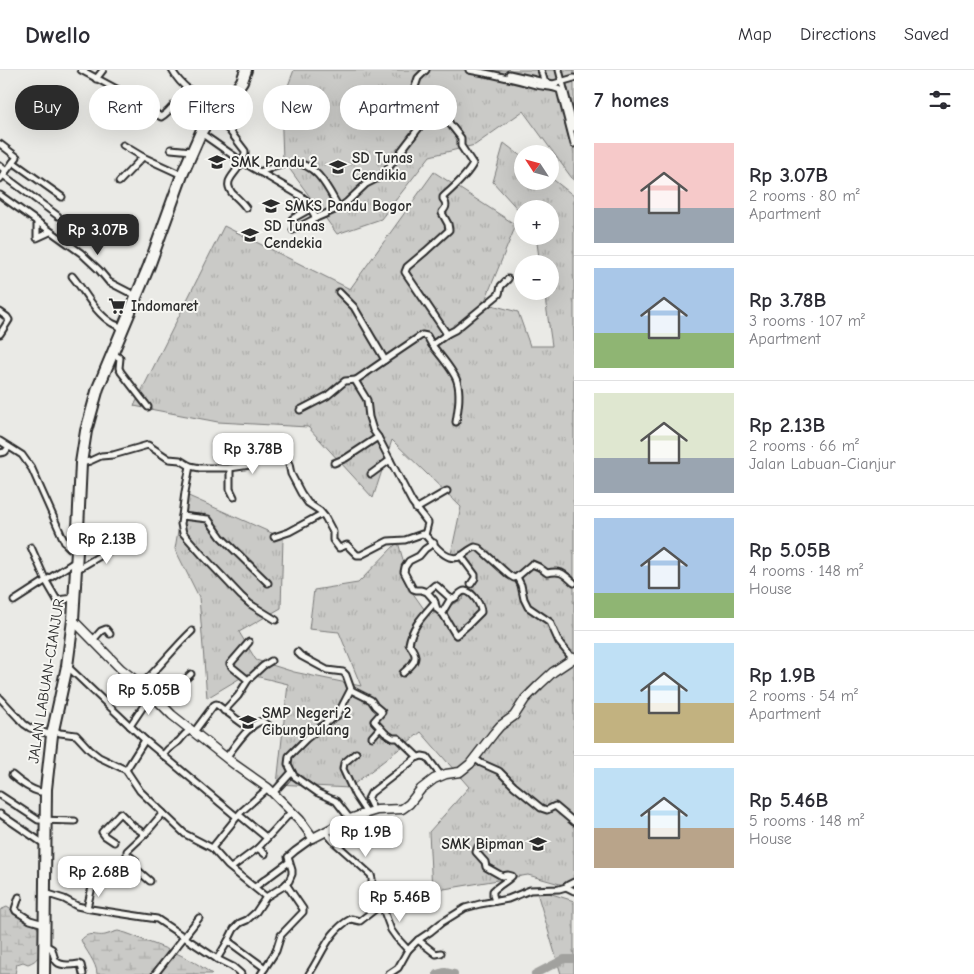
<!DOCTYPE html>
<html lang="en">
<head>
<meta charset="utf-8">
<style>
  :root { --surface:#fff; --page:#f7f7f7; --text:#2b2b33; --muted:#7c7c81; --line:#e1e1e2; --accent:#2b2b2b }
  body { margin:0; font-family:"Comic Neue",sans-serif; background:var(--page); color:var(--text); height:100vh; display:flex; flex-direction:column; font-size:19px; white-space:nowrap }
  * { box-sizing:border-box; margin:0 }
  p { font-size:16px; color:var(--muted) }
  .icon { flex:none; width:28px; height:28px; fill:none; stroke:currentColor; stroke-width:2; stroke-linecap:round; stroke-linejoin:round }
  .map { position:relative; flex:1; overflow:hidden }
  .drawer { display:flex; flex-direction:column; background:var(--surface); width:400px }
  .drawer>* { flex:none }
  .banner { position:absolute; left:15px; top:15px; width:475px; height:45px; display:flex; gap:10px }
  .needle { width:32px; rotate:306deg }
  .fabs { position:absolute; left:514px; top:75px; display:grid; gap:10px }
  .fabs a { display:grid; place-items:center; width:45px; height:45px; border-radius:50%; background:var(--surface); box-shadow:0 5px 20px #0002; font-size:25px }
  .price { position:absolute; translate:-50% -42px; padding:0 11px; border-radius:10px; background:#fff; color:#222; font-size:16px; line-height:32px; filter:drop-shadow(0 1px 2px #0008) }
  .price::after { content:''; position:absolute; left:50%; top:30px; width:15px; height:11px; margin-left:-8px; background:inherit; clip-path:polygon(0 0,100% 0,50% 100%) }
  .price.current { background:var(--accent); color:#fff }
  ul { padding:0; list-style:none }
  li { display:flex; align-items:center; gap:15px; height:125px; padding:0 20px }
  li+li { border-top:1px solid var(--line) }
  li span { display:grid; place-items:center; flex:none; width:140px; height:100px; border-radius:0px; color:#555 }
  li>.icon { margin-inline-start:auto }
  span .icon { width:60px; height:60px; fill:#fffc; stroke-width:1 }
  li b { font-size:21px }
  h2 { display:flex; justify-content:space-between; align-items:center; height:60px; padding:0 20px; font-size:21px }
  .chip { padding:0 18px; border-radius:22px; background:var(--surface); box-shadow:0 5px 20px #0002; font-size:18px; line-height:45px }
  .chip.current { background:var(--accent); color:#fff }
  header { display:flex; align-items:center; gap:30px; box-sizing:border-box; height:70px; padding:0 25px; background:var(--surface); border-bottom:1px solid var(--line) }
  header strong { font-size:24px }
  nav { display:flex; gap:28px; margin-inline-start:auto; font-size:18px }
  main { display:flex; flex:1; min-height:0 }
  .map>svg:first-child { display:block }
</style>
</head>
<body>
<header>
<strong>Dwello</strong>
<nav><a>Map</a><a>Directions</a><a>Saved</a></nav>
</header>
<main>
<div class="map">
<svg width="574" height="904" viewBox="0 0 574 904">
  <defs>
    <pattern id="grass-tufts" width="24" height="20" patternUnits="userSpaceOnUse" patternTransform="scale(1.25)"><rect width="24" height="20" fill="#cacac7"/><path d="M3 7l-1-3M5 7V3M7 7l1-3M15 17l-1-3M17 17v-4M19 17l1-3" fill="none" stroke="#aeaeab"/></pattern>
    <pattern id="wetland-marsh" width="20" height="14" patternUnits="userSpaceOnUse" patternTransform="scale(1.25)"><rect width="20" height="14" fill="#cacac7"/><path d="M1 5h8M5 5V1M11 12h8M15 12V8" fill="none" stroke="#aeaeab"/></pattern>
  </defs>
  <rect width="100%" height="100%" fill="#eaeae6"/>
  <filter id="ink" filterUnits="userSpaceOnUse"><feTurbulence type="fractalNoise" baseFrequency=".02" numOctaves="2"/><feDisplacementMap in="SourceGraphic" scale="10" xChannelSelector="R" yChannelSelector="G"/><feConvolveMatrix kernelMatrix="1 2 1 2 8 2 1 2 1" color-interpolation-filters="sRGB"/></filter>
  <g filter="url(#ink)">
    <g fill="url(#grass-tufts)" stroke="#7a7a79">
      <path d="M294,0H574V111L523,41L475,75L430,86L381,149L337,164L283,90L281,34Z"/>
      <path d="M504,73L522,87V111H550V107L574,126V818L528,805L432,821L429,762L469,717L421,662L349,718L277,714L288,614L247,604L207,628L199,527L175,479L184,424L283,468L281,538L239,562L256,590L294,602L361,616L339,562L309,559L314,520L358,513L398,472L412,522L429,546L463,529L472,504L451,484L461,437L392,370L373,428L308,357L218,352L134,336L224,156L350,219L434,102L516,155L484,233L518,242L530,276H552L544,221H550V194H540L536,166H550V139H522V144L493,112Z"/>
      <path d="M536,819L574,831V904H561Z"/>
    </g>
    <g fill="url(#wetland-marsh)" stroke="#7a7a79">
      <path d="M7,837L37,857C41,863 41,867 40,874C40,885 39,890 28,894L23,892L17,894L15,904H0V840Z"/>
      <path d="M118,861C129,863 138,868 148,872C171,880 192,889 212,904H97C97,893 85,880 81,870C90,860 95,867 105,865C109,864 113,862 118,861Z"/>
    </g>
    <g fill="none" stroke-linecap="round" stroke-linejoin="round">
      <g stroke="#a1a19e" stroke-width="8">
        <path d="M437,904L445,902L454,904"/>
        <path d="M535,904L564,889H574"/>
      </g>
      <g stroke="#2b2b2b" stroke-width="9">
        <g id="street">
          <path d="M81,0L122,22L139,26L152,41L161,47C172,41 178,28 187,19"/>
          <path d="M172,0C182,19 201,28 219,38"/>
          <path d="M426,0L418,8L412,26L413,28L446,45L450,54L461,68V76L473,94C467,106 453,118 443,127V129C447,134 447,137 442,142V143L448,154L449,160L426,181L407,197L405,202L447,264"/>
          <path d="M469,0C492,4 514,9 536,15C544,17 553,16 560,20L574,74"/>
          <path d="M541,0L545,13"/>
          <path d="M559,0L574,58"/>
          <path d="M509,4L553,14L574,8"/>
          <path d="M96,9L103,0"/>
          <path d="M212,46L229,60L245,81V84C243,88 241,94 238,98C232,107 224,112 232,123C237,128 242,132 246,138"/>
          <path d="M201,63L241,91L301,126L306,130L316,148"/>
          <path d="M0,74L17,87L0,109"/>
          <path d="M123,75L143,87L182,105"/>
          <path d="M171,79L192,81"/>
          <path d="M13,92L62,127"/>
          <path d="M0,96L6,101"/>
          <path d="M259,102C270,99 282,93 293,93C317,92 329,121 339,138"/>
          <path d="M3,105L58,146"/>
          <path d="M119,112L143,87"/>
          <path d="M0,125L81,183L99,200L109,212L136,226"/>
          <path d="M292,149L310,139"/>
          <path d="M37,152V168L50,162"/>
          <path d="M293,160L316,148L339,138L347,132L366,114L380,107L386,101L431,42L433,41L443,48"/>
          <path d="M72,206C85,221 94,242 112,253C115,255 120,256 123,258"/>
          <path d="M339,222L354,237L385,290L356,310V312L367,330L369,347L373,360L378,367L412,432L428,453L425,465"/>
          <path d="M0,242L7,247L9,250L0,264"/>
          <path d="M432,275C439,284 454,301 457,311C461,324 458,339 456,352"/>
          <path d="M113,284L120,288L119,298L121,302L148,337"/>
          <path d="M385,290L422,265L427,266L432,275L447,264L455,260L499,224L501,216L508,209"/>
          <path d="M300,340L327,326L345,311L356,310"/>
          <path d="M0,371L22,385L32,399L65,473L70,478L77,481"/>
          <path d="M0,383L5,382L9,377"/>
          <path d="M81,393L90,391L101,386L113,385L148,375L169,389L180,390L190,396L200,398H230L250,395L278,381H281L289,394L291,404L301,423L308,433L320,441L325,447L333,462V470L339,478L347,475L357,485H361L388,471L405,470L422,464L425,465C434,474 447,494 461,486C466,483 470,479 475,477L479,478L509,505L514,508L517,507L532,494L539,497L547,503C561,500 563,503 574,513"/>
          <path d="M334,393L346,388L378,367"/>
          <path d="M190,396L185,422L181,454L183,463L205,488L241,526L250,534L276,550"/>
          <path d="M230,398V419L234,427"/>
          <path d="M371,404L390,390"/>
          <path d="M416,439L447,421"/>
          <path d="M182,446L208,449L221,467L268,513"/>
          <path d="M274,467L289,462L322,444"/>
          <path d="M31,477L46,511L57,530L74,528"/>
          <path d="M461,486L475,505V508L471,514"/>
          <path d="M76,500L127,470"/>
          <path d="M517,507L521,515L524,529L528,537L550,552L559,572L572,588"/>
          <path d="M427,522L435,515L437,516C438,517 450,528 451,529C457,530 459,521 465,521C473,522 481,535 481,542L469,554L456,565L455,564L443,544L437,539L434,530L427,522L421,520H416L413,519L404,502L405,497L409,491L419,486L425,479L434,473"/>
          <path d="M14,531L76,491"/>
          <path d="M442,543L451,528"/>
          <path d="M93,570L101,561L106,559L110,564"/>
          <path d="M297,582L301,586L327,600L343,602L346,605L351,619L337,646L327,652L306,669L289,686L288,694L294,706L318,723L336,731L350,749"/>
          <path d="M67,596L145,670L237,747"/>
          <path d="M403,603C407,599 416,593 415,586C415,582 411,577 409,574C412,556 424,545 435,532"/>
          <path d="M248,610L232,597L230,594L249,572"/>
          <path d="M141,615C159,598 174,578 192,561"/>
          <path d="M351,620L371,630L375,636L382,642L374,651L385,663L393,668H398L418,687"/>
          <path d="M0,628L24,654L30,658L52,665"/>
          <path d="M161,635C171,624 180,614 191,604"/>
          <path d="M224,641L238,626L248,610L263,596L271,591"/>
          <path d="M130,656L151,625"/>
          <path d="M53,660L60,663L76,665L90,680L99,687L126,700L140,721L185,764L212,778L228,796L266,827"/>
          <path d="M194,662L214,635L216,634L250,659"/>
          <path d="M372,667L380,658"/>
          <path d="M356,683L344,693L343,699L355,725L367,743"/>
          <path d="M163,685C169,677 172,676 179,671C182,668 184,664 188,662L189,658"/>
          <path d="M226,688C234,677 249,654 262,651L274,659"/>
          <path d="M474,688L481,693L499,701L514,716L541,738L547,740L555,736L574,752"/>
          <path d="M126,700L145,670"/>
          <path d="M12,705C20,712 29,719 40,722L45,720"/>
          <path d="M273,723L292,702"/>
          <path d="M0,725L35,748L38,750L75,751"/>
          <path d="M374,741L368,729L371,723L416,688L422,686L427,687L441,706"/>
          <path d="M0,744L44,774"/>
          <path d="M239,745L267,768"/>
          <path d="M325,761L334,772L371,805L372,809V818L383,833L385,844L391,860L396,867L408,880"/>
          <path d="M114,772L105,766L102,762L120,743L133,756L145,764"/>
          <path d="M478,777L476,782L485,792L486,797L502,806L508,805L512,806C506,812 499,815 493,821V825L495,831"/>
          <path d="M212,778L241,742L268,718"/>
          <path d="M265,784L258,778L292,741"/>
          <path d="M231,798L258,778"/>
          <path d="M150,811L135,798L133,795L135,790L127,784V781L145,764L163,743"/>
          <path d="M255,817L289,792"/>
          <path d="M566,817L574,821"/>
          <path d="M45,823L64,829L77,836L91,839L157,849L217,889L233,897L241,904"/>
          <path d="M19,827L15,839L16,841L30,850L44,854"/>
          <path d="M87,838L93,813"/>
          <path d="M418,870L436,884L441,883"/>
          <path d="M228,871L265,898"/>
          <path d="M45,875L52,879C53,883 54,889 57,892C61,896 73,895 79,894L81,895L83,904"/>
          <path d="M217,889L228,871L234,859L240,853L247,850L256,842L266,827L284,816L289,811L292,804V800L288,787L295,781L313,768"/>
          <path d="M155,904L199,848"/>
          <path d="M261,904L276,881L281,865L303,842V839L286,814"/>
          <path d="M309,904C322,885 329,860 351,849L360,851L383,833"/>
          <path d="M389,904L398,898L408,880L418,870L430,862L441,853L465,838L480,834L508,829L530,820L559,819L566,817L568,815L574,812"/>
        </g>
      </g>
      <g stroke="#2b2b2b" stroke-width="11">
        <path id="secondary" d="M73,550L121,599L139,613L145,620L156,629L172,645L234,694L268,718L300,750L313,768L350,749L367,743L377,740L402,739L409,734L421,719L434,709L446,704L460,702L470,694L494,663L500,656L514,646L525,629L539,615L553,602L574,588"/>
      </g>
      <g stroke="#2b2b2b" stroke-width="14">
        <path id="highway" d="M44,904L46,719L52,665L67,596L73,550L77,481L81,393L86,361L98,318L149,196L182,105L201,62L210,48L234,23L242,11L246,0"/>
      </g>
      <use href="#street" stroke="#f6f6f2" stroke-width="5"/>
      <use href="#secondary" stroke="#f6f6f2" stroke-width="8"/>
      <use href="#highway" stroke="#f6f6f2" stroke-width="10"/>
    </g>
  </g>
  <defs>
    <g id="school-bare" transform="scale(1.35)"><path d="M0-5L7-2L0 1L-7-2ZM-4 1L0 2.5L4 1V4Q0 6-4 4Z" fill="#2b2b2b" stroke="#f6f6f2" stroke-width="2.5" paint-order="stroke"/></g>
    <g id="supermarket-bare" transform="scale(1.35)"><path d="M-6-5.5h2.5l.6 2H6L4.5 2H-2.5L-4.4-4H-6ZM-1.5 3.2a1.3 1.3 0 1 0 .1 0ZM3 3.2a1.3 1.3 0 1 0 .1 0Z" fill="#2b2b2b" stroke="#f6f6f2" stroke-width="2.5" paint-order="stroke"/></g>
  </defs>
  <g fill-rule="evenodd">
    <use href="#school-bare" x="217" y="92"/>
    <use href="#school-bare" x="338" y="97"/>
    <use href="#school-bare" x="271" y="136"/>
    <use href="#school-bare" x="250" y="165"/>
    <use href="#supermarket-bare" x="117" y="236"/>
    <use href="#school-bare" x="248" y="652"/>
    <use href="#school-bare" x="538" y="774"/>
  </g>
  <g text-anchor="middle" stroke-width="4" stroke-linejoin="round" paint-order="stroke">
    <g font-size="15" font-weight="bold" fill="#2b2b2b" stroke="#f6f6f2" text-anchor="start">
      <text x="352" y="93">SD Tunas<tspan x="352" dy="17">Cendikia</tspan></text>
      <text x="231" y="97">SMK Pandu 2</text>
      <text x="285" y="141">SMKS Pandu Bogor</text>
      <text x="264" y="161">SD Tunas<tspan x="264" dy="17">Cendekia</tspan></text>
      <text x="131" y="241">Indomaret</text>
      <text x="262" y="648">SMP Negeri 2<tspan x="262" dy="17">Cibungbulang</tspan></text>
      <text x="524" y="779" text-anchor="end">SMK Bipman</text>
    </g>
    <g font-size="15" fill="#2b2b2b" stroke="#f6f6f2">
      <text transform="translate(46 611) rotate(-81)" y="5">JALAN LABUAN-CIANJUR</text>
    </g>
  </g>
</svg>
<div class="fabs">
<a><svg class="needle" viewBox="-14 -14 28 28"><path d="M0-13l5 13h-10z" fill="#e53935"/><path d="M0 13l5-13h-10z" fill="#7c7c81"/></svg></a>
<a>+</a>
<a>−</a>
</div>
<b class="price current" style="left:98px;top:186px">Rp 3.07B</b>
<b class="price" style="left:253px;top:405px">Rp 3.78B</b>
<b class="price" style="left:107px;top:495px">Rp 2.13B</b>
<b class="price" style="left:149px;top:646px">Rp 5.05B</b>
<b class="price" style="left:366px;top:788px">Rp 1.9B</b>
<b class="price" style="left:99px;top:828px">Rp 2.68B</b>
<b class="price" style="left:400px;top:853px">Rp 5.46B</b>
<div class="banner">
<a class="chip current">Buy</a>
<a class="chip">Rent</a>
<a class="chip">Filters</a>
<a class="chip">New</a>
<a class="chip">Apartment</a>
</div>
</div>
<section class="drawer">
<h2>7 homes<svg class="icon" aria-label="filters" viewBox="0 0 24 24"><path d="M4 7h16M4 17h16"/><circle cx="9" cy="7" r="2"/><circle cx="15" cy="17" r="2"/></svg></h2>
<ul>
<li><span style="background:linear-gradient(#f6c9c9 65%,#9aa5b1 0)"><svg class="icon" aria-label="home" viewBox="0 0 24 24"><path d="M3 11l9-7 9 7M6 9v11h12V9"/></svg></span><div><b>Rp 3.07B</b><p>2 rooms · 80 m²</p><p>Apartment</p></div></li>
<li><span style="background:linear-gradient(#a9c7e8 65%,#8fb573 0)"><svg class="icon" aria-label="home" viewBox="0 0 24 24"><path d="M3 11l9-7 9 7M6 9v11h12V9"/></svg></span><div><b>Rp 3.78B</b><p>3 rooms · 107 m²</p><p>Apartment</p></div></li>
<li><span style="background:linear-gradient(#dfe7d0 65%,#9aa5b1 0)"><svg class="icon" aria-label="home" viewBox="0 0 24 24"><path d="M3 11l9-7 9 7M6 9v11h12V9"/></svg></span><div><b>Rp 2.13B</b><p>2 rooms · 66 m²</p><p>Jalan Labuan-Cianjur</p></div></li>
<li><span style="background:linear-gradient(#a9c7e8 75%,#8fb573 0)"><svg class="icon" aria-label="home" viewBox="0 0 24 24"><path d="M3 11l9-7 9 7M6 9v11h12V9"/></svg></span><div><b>Rp 5.05B</b><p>4 rooms · 148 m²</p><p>House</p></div></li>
<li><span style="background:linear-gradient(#bfe0f5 60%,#c2b280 0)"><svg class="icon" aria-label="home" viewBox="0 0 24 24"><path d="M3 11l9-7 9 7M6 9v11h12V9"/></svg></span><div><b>Rp 1.9B</b><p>2 rooms · 54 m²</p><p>Apartment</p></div></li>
<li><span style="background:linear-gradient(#bfe0f5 60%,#b9a48a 0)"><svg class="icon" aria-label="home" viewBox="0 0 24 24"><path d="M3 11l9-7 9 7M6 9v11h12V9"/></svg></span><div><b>Rp 5.46B</b><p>5 rooms · 148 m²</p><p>House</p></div></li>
</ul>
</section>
</main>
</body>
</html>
